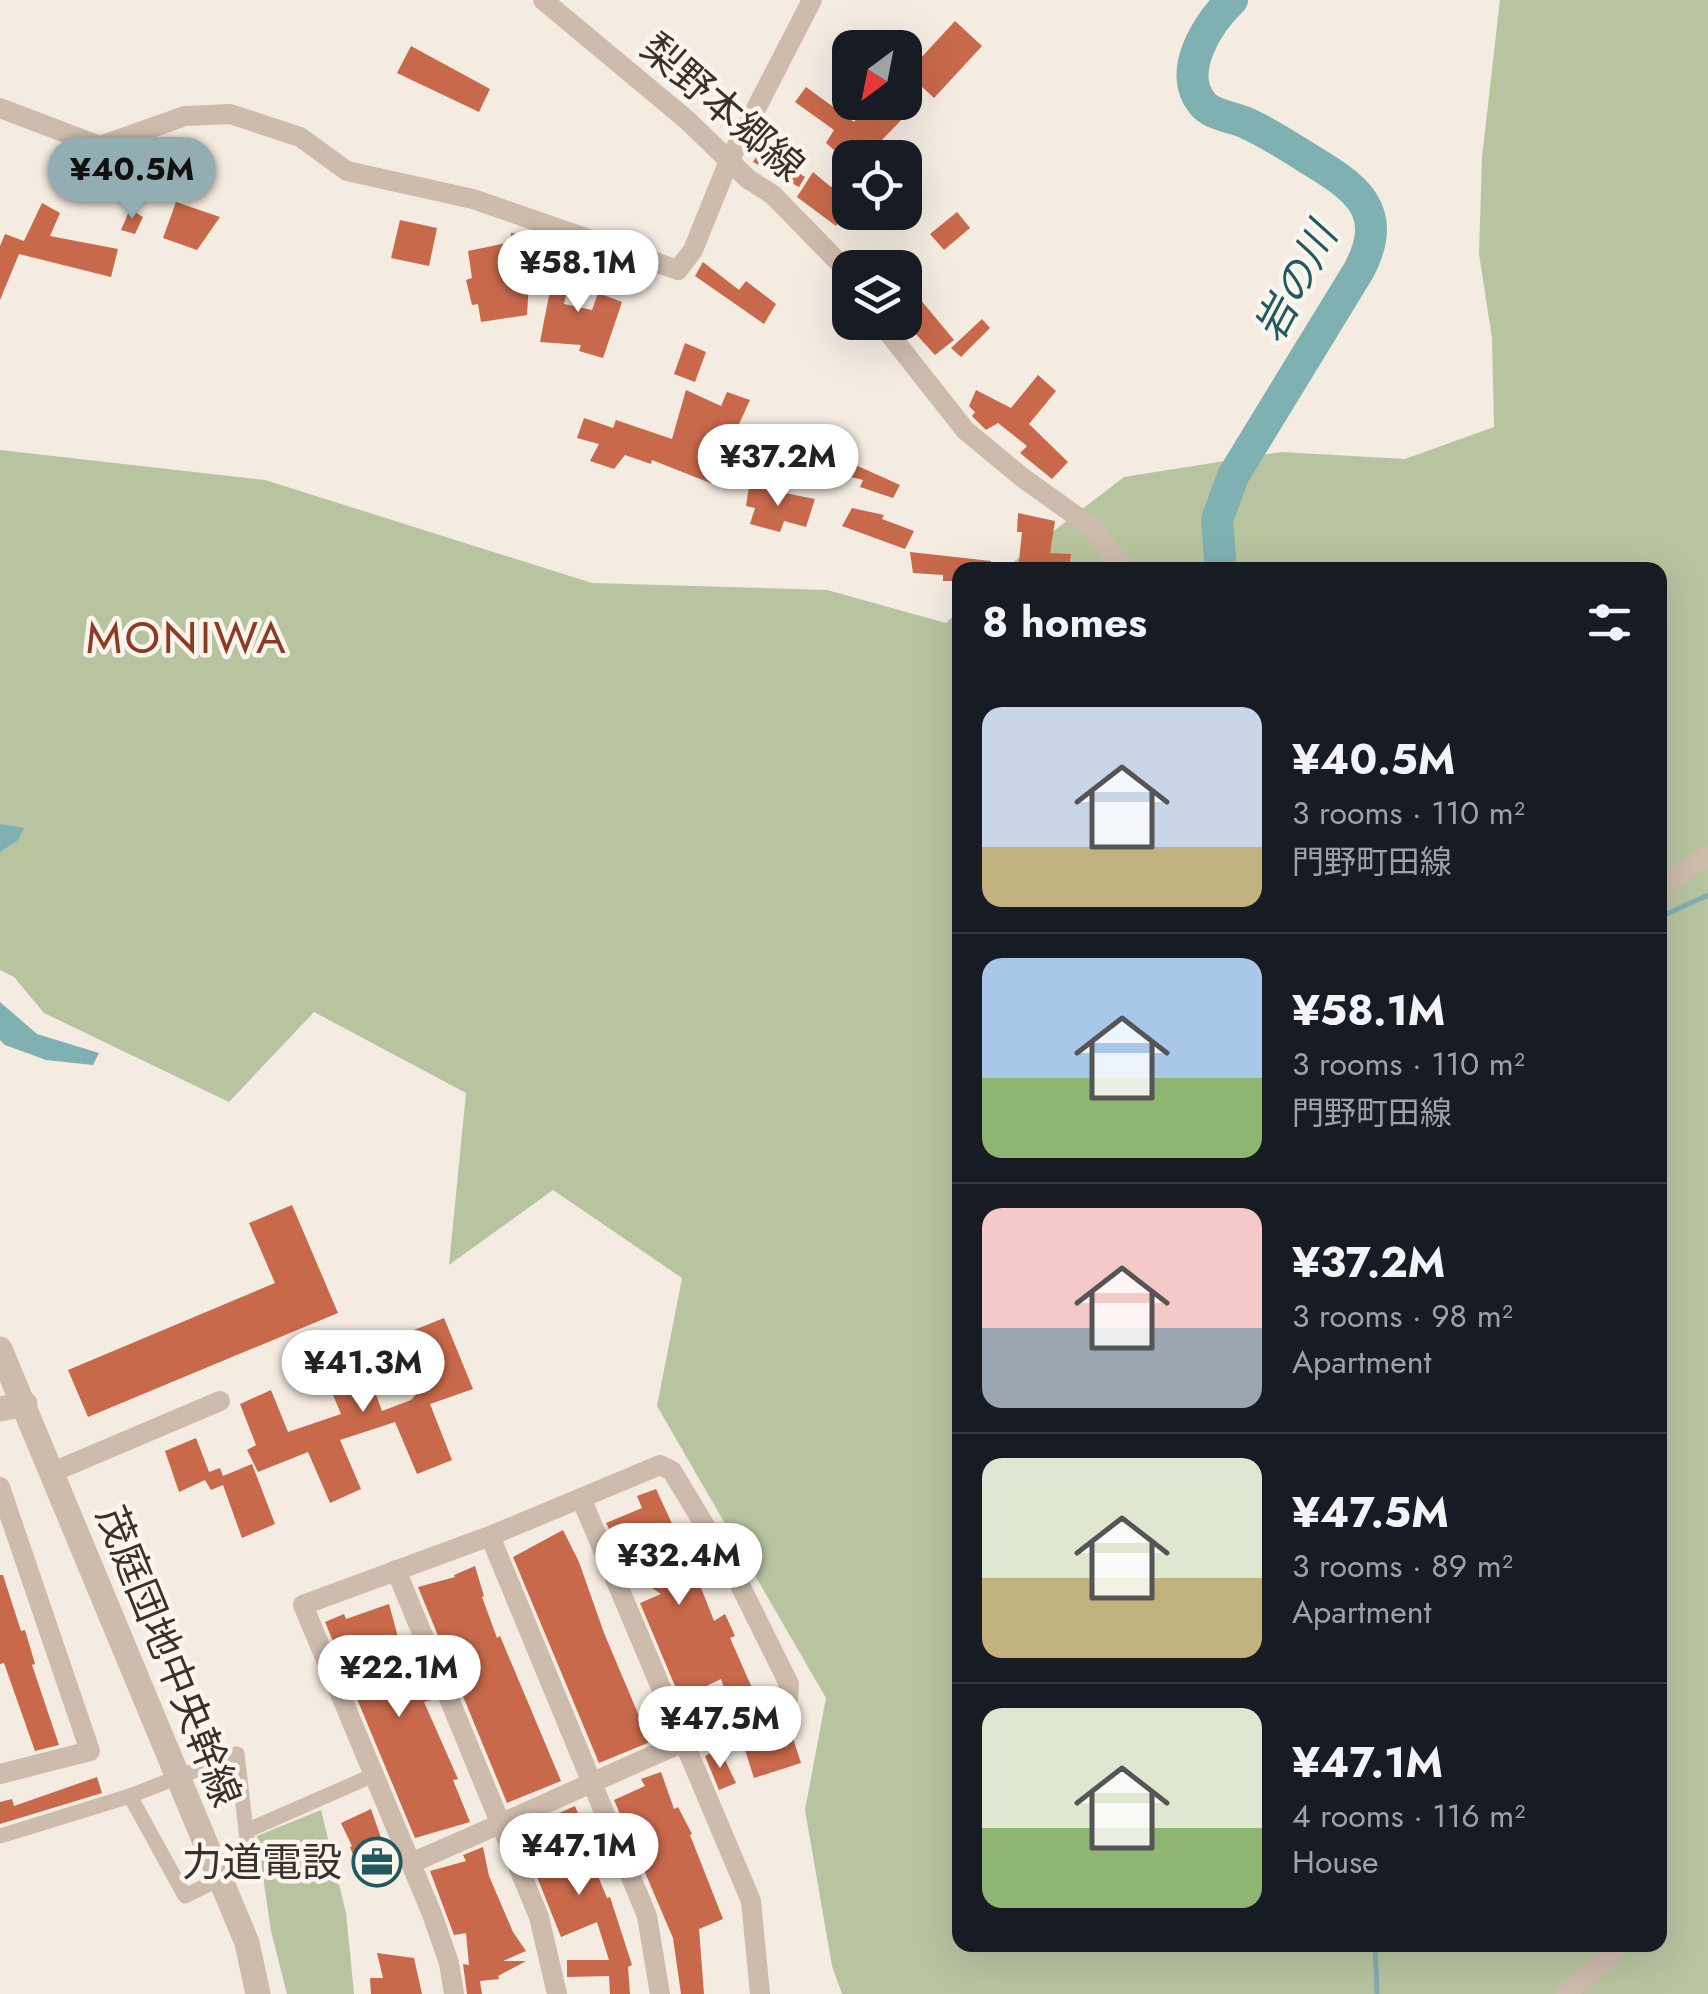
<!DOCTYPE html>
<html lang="en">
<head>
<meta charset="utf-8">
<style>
  :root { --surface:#171b24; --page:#242831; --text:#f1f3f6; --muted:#9ea1a6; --line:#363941; --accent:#92aeb2 }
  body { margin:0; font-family:Jost,"Noto Sans JP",sans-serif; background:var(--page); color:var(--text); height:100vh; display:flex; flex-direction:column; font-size:38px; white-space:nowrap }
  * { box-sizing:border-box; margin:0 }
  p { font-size:32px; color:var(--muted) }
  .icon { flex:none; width:55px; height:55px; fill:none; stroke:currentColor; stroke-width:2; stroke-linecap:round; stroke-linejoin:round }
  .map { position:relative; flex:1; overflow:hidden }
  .side { position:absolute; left:952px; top:562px; width:715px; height:1390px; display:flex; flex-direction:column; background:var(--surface); border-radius:20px; box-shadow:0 10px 40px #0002 }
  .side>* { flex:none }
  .needle { width:65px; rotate:212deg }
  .tools { position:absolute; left:832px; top:30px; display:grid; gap:20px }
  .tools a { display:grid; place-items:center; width:90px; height:90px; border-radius:20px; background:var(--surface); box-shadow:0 10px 40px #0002; font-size:50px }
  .price { position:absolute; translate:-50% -85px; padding:0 22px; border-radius:35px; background:#fff; color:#222; font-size:32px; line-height:65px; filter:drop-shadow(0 2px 5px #0008) }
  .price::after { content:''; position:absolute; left:50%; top:60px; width:30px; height:22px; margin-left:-15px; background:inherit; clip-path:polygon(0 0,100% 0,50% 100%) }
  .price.selected { background:var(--accent); color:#111 }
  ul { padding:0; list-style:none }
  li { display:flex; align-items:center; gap:30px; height:250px; padding:0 30px }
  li+li { border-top:2px solid var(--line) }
  li span { display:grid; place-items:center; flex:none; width:280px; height:200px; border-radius:20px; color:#555 }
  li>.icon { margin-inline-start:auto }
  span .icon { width:120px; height:120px; fill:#fffc; stroke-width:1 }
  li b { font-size:42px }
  h2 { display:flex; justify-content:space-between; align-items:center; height:120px; padding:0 30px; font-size:42px }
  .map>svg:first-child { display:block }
</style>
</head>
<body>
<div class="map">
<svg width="1708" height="1994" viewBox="0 0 1708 1994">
  <rect width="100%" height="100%" fill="#f4ebe1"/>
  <g fill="#b8c4a0">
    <path d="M1500,0H1708V1994H842L832,1966L805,1810L826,1698L657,1406L682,1278L553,1190L449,1265L466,1093L314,1012L229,1102L44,1013L14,977L0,970V450L265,480L592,583L827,590L946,623L960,610V1945H1660V570H1003L1124,477L1281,452L1405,459L1494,427L1492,338L1479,254L1482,157Z"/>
    <path d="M321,1810L346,1913L354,1994H287L271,1931L257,1836Z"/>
  </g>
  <g fill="#7fb0b2">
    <path d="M0,824L24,828L18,840L0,852Z"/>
    <path d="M0,1002L37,1034L99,1053L93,1065L46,1060L5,1045L0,1040Z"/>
  </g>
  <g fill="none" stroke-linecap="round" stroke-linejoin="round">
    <g stroke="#7fb0b2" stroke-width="5">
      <path d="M1660,917L1708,895"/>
      <path d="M1375,1945L1377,1994"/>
    </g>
    <path stroke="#7fb0b2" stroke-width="32" d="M1221,570L1217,520L1233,476L1359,270C1392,208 1352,185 1304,156C1285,144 1265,131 1244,122C1230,116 1211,115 1202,103C1176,71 1209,22 1232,0"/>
  </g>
  <g fill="#c8694b">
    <path d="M955,21L982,46L934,98L907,73Z"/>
    <path d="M411,46L490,89L479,112L397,73Z"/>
    <path d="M806,87L854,122L870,102H896L908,113L878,144L882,147L875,158H843L826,143L834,130L795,102Z"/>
    <path d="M765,143L781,152L778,160L805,177L799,187L753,162Z"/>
    <path d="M850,163V205L836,226L797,197L813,172L831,187Z"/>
    <path d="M176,202L220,217L197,250L163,238Z"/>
    <path d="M42,203L60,213L50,236L118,249L111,277L19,254L0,300V246L5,234L24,241Z"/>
    <path d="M130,209L143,217L135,234L121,230Z"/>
    <path d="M957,212L970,228L944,250L930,234Z"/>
    <path d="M400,220L437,228L429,266L391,258Z"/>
    <path d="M511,233L532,235L527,315L481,322L478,304L472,305L466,280L472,278L468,251L511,242Z"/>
    <path d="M557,254L575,256L564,304L592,310L598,293L622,302L603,358L579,351L581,345L540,342Z"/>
    <path d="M703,262L739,290L746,281L776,304L764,324L695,276Z"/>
    <path d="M905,281L954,340L935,355L905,322Z"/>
    <path d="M982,319L990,328L961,357L951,348Z"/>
    <path d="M685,343L706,352L695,382L674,374Z"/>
    <path d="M1038,375L1056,391L1029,424L1068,462L1052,479L1020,453L1027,446L998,423L986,430L972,416L975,412L969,406L976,390L1011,408Z"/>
    <path d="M686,390L721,406L727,392L750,400L729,446L733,448L718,486L652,460L651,464L625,455L614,469L590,461L599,444L577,438L584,418L613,428L616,420L672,439Z"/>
    <path d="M813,441L855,455L851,463L900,485L893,498L860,487L863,480L827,471L825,476L803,468Z"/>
    <path d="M749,486L815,499L806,527L784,521L780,532L750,524L755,508L746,506Z"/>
    <path d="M852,508L884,515L882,519L914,531L905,549L842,526Z"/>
    <path d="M1018,513L1055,521L1050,553L1071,554L1069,570H1018L1022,532H1017Z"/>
    <path d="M910,552L991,561L990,570H960V581H943V575L913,573Z"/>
    <path d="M292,1205L338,1313L88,1417L68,1370L275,1283L249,1223Z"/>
    <path d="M444,1318L473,1389L430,1404L452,1460L417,1474L395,1422L340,1440L361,1489L330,1503L308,1452L258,1472L247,1450L256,1445L240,1404L271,1390L288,1432L341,1414L321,1366L360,1351L382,1411L411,1400L429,1380L409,1332Z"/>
    <path d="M196,1438L209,1472L220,1468L223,1476L252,1464L275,1524L242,1538L223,1485L211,1490L205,1480L179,1492L165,1451Z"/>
    <path d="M656,1489L696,1575L714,1621L725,1614L735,1636L730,1638L756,1697L731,1707L721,1679L694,1692L706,1718L691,1724L640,1603L661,1594L635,1577L606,1523L642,1508L637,1496Z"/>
    <path d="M563,1530L579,1562L604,1633L650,1742L599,1763L513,1557Z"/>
    <path d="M475,1566L484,1596L482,1597L497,1638L500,1636L561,1781L507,1803L418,1587L455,1577L454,1575Z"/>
    <path d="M0,1575H3L21,1631L25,1630L35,1664L32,1665L59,1745L35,1751L4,1663L0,1664Z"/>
    <path d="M389,1604L411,1685L422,1680L431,1700L424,1702L458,1779L453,1780L470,1822L415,1838L325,1622L344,1614L346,1619Z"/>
    <path d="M790,1729L801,1763L754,1778L745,1750Z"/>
    <path d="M717,1750L722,1761L725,1760L736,1783L719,1790L705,1756Z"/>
    <path d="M661,1772L674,1809L678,1807L692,1834L690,1835L723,1919L699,1929L704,1994H681L673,1938L614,1800L645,1786L641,1779Z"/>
    <path d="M97,1777L102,1793L0,1824V1802L12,1799L14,1806Z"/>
    <path d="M575,1806L586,1833L581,1835L607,1898L610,1897L632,1965L628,1967L630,1994H610L609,1976L567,1977V1960H609L597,1922L561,1937L523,1842L560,1827L557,1814Z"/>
    <path d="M371,1809L386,1852L356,1863L350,1847L352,1846L341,1823Z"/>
    <path d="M483,1847L489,1876L513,1932L526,1951L503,1961H526L498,1976L499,1979L480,1981L482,1994H467L463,1964L469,1965L466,1933L454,1935L430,1871L466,1861L463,1855Z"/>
    <path d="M377,1953L414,1958L422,1994H371L370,1978H383Z"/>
  </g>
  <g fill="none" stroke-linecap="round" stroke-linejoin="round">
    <g stroke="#cdbbac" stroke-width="15">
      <path d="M246,1831L374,1775"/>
      <path d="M0,1836L130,1796L185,1896L250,1864L237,1754"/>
    </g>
    <g stroke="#cdbbac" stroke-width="20">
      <path d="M543,0L687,120L748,179L773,195L850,274"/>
      <path d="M0,108L100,146L185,116L230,114L300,137L347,171L473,199L678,270L693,250L729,161L812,0"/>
      <path d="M880,322L965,430L1023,478L1093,528L1124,570"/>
      <path d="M1660,885L1708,856"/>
      <path d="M53,1472L220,1401"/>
      <path d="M0,1487L90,1751L0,1774"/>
      <path d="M581,1498L751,1901L760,1994"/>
      <path d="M490,1536L647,1916L660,1994"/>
      <path d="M396,1570L539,1917L557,1994"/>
      <path d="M411,1863C538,1809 660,1749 788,1699L789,1684L737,1579L672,1471L660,1465L490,1536L303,1605L432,1914L449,1963L454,1994"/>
      <path d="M1565,1994L1609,1958L1617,1945"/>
    </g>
    <g stroke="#cdbbac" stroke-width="25">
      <path d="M0,1349L247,1943L258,1994"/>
      <path d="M0,1409L25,1404"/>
    </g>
    <path stroke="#cdbbac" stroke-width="15" d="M130,1796L237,1754"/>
  </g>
  <defs>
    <g id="office-ring" transform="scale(2.5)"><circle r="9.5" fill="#fbf5ee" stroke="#1f5a5e" stroke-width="1.5"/><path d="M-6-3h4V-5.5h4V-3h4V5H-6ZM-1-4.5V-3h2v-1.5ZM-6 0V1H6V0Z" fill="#1f5a5e"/></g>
  </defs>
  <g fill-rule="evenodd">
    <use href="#office-ring" x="377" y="1862"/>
  </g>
  <g text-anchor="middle" stroke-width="9" stroke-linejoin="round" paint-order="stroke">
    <g font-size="40" fill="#3b302b" stroke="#fbf5ee">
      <text transform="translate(723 107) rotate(41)" y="14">梨野本郷線</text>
      <text transform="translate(169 1656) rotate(68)" y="14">茂庭団地中央幹線</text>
    </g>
    <g font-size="40" fill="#3b302b" stroke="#fbf5ee" text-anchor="end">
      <text x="342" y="1876">力道電設</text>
    </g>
    <g font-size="42" font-style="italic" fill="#1f5a5e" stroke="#fbf5ee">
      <text transform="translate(1295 282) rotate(-62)" y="15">岩の川</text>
    </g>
    <g font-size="45" letter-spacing="2.5" fill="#8c3b22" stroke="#fbf5ee">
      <text x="187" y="653">MONIWA</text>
    </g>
  </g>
</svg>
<div class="tools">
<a><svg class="needle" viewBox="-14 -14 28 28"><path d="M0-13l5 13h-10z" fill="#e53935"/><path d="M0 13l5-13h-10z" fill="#9ea1a6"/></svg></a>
<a><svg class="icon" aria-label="locate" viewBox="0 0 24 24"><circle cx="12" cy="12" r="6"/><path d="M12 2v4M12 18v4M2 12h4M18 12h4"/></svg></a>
<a><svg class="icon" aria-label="layers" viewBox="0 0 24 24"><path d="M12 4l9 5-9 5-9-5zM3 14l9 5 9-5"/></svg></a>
</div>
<b class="price selected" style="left:132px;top:222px">¥40.5M</b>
<b class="price" style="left:578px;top:315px">¥58.1M</b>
<b class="price" style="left:778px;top:509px">¥37.2M</b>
<b class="price" style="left:363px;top:1415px">¥41.3M</b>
<b class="price" style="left:679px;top:1608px">¥32.4M</b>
<b class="price" style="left:399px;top:1720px">¥22.1M</b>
<b class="price" style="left:720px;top:1771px">¥47.5M</b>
<b class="price" style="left:579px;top:1898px">¥47.1M</b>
<section class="side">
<h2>8 homes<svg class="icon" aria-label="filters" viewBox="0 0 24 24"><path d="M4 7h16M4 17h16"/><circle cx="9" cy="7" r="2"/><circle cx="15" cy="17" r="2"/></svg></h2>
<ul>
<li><span style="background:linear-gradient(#c9d6e8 70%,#c2b280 0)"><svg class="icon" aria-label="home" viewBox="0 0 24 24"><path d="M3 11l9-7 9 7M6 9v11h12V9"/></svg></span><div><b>¥40.5M</b><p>3 rooms · 110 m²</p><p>門野町田線</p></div></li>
<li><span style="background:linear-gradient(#a9c7e8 60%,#8fb573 0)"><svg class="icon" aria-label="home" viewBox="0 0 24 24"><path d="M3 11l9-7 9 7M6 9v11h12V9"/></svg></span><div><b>¥58.1M</b><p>3 rooms · 110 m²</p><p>門野町田線</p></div></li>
<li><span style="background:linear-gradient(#f6c9c9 60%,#9aa5b1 0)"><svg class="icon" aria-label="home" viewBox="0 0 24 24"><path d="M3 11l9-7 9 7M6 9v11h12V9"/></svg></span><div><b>¥37.2M</b><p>3 rooms · 98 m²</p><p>Apartment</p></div></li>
<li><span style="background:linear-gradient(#dfe7d0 60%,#c2b280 0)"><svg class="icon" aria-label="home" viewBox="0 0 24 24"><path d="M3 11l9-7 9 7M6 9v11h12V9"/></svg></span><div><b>¥47.5M</b><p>3 rooms · 89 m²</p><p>Apartment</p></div></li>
<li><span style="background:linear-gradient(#dfe7d0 60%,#8fb573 0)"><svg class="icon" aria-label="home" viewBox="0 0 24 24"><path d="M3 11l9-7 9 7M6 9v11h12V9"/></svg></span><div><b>¥47.1M</b><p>4 rooms · 116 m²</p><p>House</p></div></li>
</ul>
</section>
</div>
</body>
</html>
